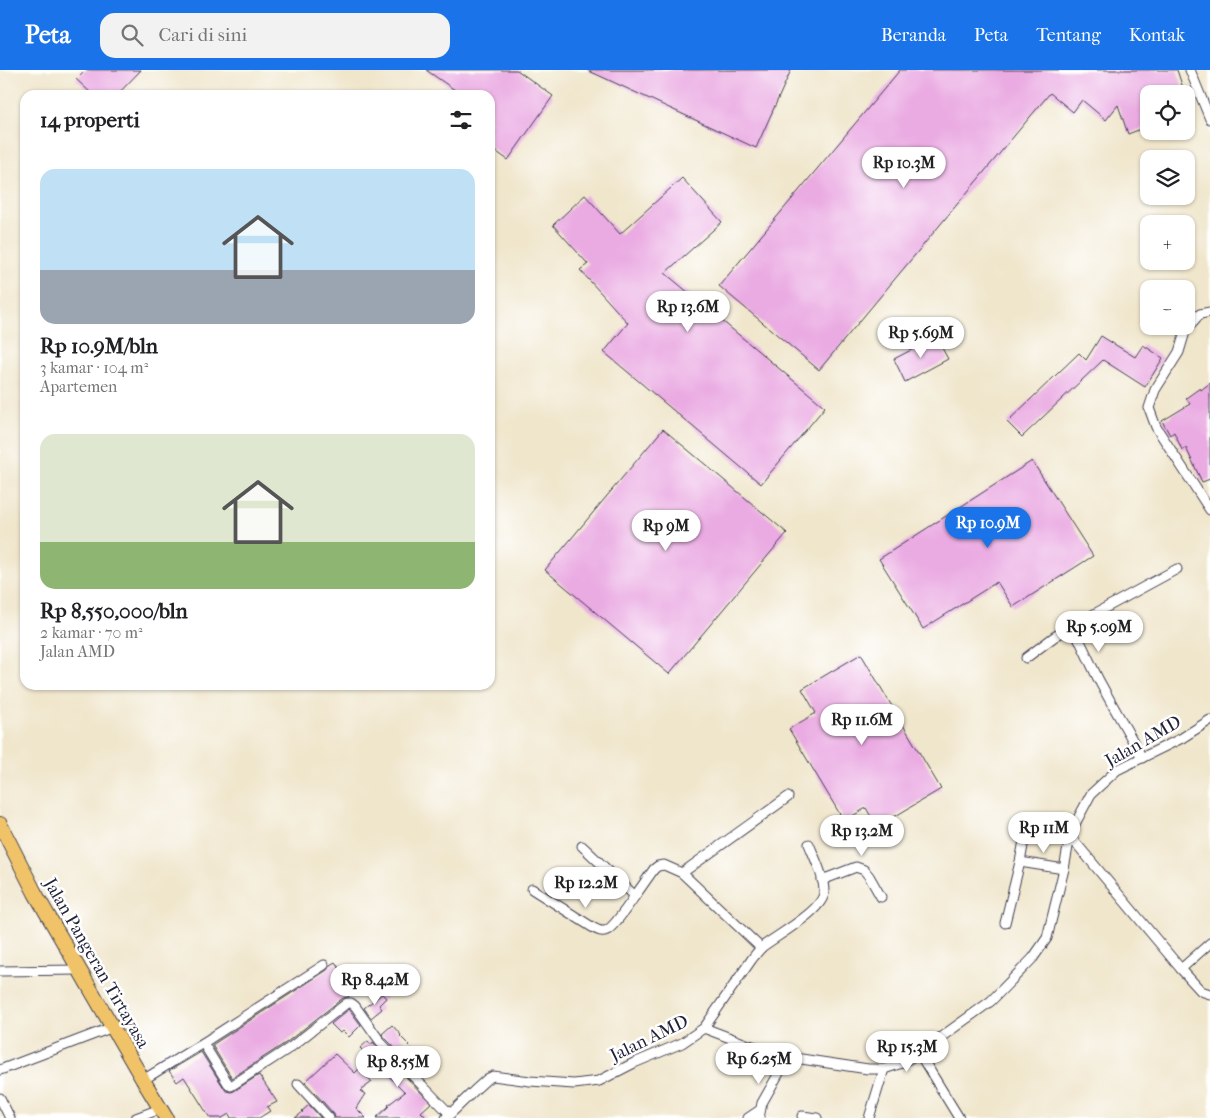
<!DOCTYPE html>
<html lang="id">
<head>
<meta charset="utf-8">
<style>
  :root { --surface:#fff; --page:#f2f2f2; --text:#202124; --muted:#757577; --accent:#1a73e8 }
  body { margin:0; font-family:"IM FELL French Canon",serif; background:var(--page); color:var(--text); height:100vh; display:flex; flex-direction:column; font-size:19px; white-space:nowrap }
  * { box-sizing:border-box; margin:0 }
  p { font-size:16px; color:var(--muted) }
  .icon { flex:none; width:28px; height:28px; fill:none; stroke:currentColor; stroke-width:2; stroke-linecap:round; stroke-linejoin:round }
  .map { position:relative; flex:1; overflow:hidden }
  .sheet { position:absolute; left:20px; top:20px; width:475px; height:600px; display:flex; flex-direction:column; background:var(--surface); border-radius:15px; box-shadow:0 1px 4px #0004 }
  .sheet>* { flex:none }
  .tools { position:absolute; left:1140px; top:15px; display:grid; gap:10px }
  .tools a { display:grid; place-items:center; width:55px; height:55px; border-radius:10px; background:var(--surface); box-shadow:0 1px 4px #0004; font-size:25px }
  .price { position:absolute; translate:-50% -42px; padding:0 11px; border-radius:18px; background:#fff; color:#222; font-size:16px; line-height:32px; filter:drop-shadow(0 1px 2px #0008) }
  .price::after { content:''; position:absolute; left:50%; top:30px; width:15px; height:11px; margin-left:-8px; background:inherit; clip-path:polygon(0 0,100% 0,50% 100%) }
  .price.current { background:var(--accent); color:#fff }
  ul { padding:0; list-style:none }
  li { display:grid; align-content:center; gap:10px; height:265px; padding:0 20px }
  li span { display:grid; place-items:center; height:155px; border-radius:15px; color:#555 }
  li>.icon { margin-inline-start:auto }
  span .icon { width:90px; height:90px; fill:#fffc; stroke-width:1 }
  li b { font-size:21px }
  h2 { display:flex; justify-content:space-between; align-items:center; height:60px; padding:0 20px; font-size:21px }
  header { display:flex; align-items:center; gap:30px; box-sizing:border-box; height:70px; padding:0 25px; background:var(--accent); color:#fff }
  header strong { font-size:24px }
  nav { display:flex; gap:28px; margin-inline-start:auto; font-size:18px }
  .search { width:350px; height:45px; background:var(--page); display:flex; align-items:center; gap:12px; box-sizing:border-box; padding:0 18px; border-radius:15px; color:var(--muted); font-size:19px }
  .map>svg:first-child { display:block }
</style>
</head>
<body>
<header>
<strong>Peta</strong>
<div class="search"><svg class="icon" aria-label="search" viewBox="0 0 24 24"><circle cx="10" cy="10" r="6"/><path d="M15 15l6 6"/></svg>Cari di sini</div>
<nav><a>Beranda</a><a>Peta</a><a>Tentang</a><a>Kontak</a></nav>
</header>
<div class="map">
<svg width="1210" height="1048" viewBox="0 0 1210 1048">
  <rect width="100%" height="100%" fill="#fff"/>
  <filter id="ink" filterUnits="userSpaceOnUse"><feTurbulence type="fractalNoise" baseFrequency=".02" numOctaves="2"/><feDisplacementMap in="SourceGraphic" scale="10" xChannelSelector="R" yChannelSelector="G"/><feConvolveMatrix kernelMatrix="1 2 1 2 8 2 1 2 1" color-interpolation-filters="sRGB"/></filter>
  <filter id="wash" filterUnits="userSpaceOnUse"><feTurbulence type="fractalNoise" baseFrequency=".0096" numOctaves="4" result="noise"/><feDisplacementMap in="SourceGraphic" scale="20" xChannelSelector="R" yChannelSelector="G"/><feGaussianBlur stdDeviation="1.12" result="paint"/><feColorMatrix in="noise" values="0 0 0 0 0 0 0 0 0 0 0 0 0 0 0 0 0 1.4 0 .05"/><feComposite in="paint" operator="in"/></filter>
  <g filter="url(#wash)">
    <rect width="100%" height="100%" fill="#f0e6cc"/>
    <g id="blocks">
      <g fill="#eaaae2">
        <path d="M85,0H141L117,25H93L76,9Z"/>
        <path d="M426,0H517L553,26L508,90L490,77V25H462Z"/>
        <path d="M587,0H791L756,78Z"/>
        <path d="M900,0H1177L1185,24H1149V56L1128,64L1118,35L1106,50L1082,30L1073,42L1050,23L819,300L719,216Z"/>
        <path d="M682,108L722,152L665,203L825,337L761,414L604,282L628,253L580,200L588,194L553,155L585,125L620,164Z"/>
        <path d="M1101,266L1135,287L1143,275L1163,288L1145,317L1103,290L1022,367L1007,352L1079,283L1086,290Z"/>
        <path d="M936,267L948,289L905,312L894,289Z"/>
        <path d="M1210,313V409L1202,412L1186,378L1182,380L1174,362L1170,365L1162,351L1190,334L1186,328L1200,318L1201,320Z"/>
        <path d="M663,359L787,463L669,604L545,500Z"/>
        <path d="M1032,391L1093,486L1013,537L997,512L923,559L879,489Z"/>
        <path d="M861,584L941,719L877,757L866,738L844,751L789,659L816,643L802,619Z"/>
        <path d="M335,892L345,907L351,901L361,913L348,925L349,927L343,928L287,972L232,1008L212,975L327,900L330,895Z"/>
        <path d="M382,924L386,928L379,935L382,939L371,948L364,938Z"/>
        <path d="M349,939L361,955L349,967L343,961L340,963L331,954Z"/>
        <path d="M392,955L401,965L400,966L412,978L409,982L426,999L420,1004L387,970L382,964Z"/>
        <path d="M368,971L371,975L373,972L378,978L431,1033L421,1042L427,1048H376L389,1036L388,1035L405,1022L360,978Z"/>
        <path d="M201,982L226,1021L231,1022L234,1021L259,1005L277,1032L267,1037L270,1041L259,1048H231L229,1044L222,1048H210L184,1007L177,1012L169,1001Z"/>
        <path d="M335,984L355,1003L360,998L372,1012L360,1021L365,1024L356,1038L366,1048H335L334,1044L305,1012Z"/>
        <path d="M309,1035L321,1048H295L303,1042L302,1041Z"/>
      </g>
    </g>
  </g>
  <g filter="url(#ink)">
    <use href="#blocks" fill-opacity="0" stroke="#413f51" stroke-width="1"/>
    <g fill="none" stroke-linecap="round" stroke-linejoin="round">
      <g stroke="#413f51" stroke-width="11">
        <g id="minor">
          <path d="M1190,0L1210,49"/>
          <path d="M1210,242L1200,244L1196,248L1185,262L1179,282L1155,320L1149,338L1156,357L1210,440"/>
          <path d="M1072,556L1177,499"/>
          <path d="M1026,588L1054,567L1072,556C1083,575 1091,596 1102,616C1115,640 1129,663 1142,688"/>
          <path d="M1070,766L1181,899L1201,921L1210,924"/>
          <path d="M582,776L635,826L654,799L658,796L664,795L682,803L761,878"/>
          <path d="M1020,792L1064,799"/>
          <path d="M682,803L788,727"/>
          <path d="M822,810L856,797L864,800L869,806L881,827"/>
          <path d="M532,819L592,857C597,860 602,863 607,860C615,856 629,834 635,826"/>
          <path d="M1005,853L1020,792L1028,749"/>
          <path d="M1181,899L1210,873"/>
          <path d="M0,901L79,900"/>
          <path d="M704,958L752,889C755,885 758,881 762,877C776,866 824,840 824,822C824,806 815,789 809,774"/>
          <path d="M203,973L229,1015L231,1016L291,977L347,933H351L355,936L382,974L450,1044"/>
          <path d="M919,983L959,1048"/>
          <path d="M0,1000L113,957"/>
          <path d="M143,1010L203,973L324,895"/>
          <path d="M298,1014L329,1048"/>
          <path d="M0,1028L10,1048"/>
          <path d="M802,1046L817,1048"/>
          <path d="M136,1048L160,1039"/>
          <path d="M446,1048L476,1019L487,1009L493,1006L530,1011L574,1014L599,1011L634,993L682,973L704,958L746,974L788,987L868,999H884L902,993L919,983L991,931L1033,888L1047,868L1064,799L1070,766L1075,754L1091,724L1117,700L1182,668L1210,650"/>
          <path d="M748,1048L760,1040"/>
          <path d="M759,1048L762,1033L788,987"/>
          <path d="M869,1048L884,999"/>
        </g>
      </g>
      <g stroke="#413f51" stroke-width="16">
        <path id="primary" d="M0,754L35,823L143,1010L166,1048"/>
      </g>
      <use href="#minor" stroke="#fff" stroke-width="9"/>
      <use href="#primary" stroke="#f0c369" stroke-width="14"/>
    </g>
  </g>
  <g text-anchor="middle" stroke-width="5" stroke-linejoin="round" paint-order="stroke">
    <g font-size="18" fill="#22223b" stroke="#fff">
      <text transform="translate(1143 671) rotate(-30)" y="6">Jalan AMD</text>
      <text transform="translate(97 893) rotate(60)" y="6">Jalan Pangeran Tirtayasa</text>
      <text transform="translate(649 968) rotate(-26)" y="6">Jalan AMD</text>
    </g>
  </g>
</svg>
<div class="tools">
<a><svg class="icon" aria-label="locate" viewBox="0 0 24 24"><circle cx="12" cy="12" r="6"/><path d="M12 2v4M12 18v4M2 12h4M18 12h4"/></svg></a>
<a><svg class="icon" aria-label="layers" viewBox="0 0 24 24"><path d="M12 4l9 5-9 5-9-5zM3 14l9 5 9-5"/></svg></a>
<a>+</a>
<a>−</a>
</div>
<b class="price" style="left:904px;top:119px">Rp 10.3M</b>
<b class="price" style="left:688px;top:263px">Rp 13.6M</b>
<b class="price" style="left:921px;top:289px">Rp 5.69M</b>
<b class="price current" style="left:988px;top:479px">Rp 10.9M</b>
<b class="price" style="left:666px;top:482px">Rp 9M</b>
<b class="price" style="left:1099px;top:583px">Rp 5.09M</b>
<b class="price" style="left:862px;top:676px">Rp 11.6M</b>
<b class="price" style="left:1044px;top:784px">Rp 11M</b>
<b class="price" style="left:862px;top:787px">Rp 13.2M</b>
<b class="price" style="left:586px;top:839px">Rp 12.2M</b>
<b class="price" style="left:375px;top:936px">Rp 8.42M</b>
<b class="price" style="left:907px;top:1003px">Rp 15.3M</b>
<b class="price" style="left:759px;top:1015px">Rp 6.25M</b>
<b class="price" style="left:398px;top:1018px">Rp 8.55M</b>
<section class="sheet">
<h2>14 properti<svg class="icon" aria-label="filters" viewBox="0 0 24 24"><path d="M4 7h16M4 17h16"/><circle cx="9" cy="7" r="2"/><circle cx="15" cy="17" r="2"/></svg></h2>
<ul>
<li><span style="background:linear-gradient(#bfe0f5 65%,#9aa5b1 0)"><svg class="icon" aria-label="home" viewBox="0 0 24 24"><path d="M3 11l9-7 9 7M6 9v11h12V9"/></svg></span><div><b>Rp 10.9M/bln</b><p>3 kamar · 104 m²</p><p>Apartemen</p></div></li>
<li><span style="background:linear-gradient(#dfe7d0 70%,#8fb573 0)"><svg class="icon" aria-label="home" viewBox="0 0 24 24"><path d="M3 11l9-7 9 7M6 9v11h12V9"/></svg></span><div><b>Rp 8,550,000/bln</b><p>2 kamar · 70 m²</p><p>Jalan AMD</p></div></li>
</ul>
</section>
</div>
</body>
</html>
